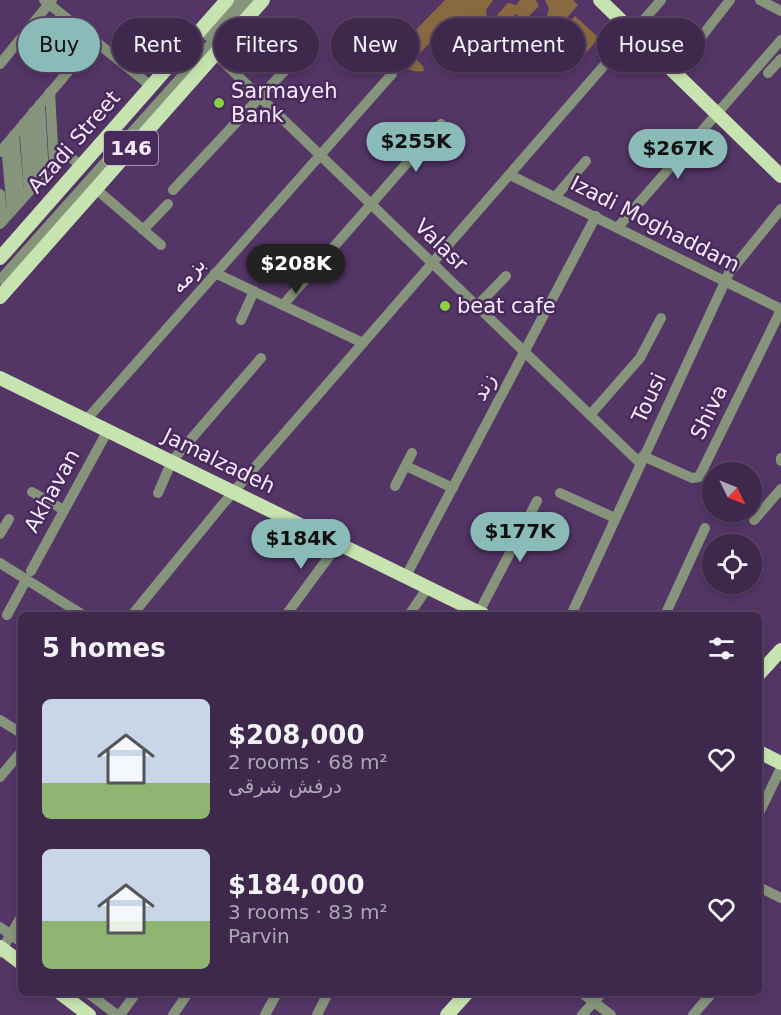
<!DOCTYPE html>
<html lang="en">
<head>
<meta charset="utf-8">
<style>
  :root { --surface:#3e284c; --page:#493456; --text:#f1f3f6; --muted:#ada6b5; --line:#574464; --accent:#8bbbb9 }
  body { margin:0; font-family:"DejaVu Sans","Noto Naskh Arabic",sans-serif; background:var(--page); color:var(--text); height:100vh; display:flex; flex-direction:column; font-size:22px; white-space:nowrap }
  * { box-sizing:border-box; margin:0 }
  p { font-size:20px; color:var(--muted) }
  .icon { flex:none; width:33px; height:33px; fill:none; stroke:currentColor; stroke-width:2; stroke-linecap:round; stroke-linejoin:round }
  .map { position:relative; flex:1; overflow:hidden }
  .panel { position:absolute; left:18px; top:612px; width:744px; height:384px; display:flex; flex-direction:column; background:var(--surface); border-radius:9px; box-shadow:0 3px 9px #0003,0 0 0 2px var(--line) }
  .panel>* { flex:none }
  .hud { position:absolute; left:18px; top:18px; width:746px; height:54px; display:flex; gap:12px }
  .needle { width:39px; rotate:133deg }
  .fabs { position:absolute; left:702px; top:462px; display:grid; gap:12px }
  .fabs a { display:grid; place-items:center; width:60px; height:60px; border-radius:50%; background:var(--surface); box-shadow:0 3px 9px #0003,0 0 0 2px var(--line); font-size:30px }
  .price { position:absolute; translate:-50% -51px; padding:0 14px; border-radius:21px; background:var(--accent); color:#111; font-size:20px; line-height:39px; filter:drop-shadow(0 2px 3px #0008) }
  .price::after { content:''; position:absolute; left:50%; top:36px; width:18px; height:14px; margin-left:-9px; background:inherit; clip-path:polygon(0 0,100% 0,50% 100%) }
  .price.current { background:#222; color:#fff }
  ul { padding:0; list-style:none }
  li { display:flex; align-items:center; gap:18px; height:150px; padding:0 24px }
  li span { display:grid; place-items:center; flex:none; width:168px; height:120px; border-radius:9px; color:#555 }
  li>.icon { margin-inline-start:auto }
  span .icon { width:72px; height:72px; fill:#fffc; stroke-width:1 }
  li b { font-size:26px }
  h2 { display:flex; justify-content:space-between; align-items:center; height:72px; padding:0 24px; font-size:26px }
  .chip { padding:0 21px; border-radius:27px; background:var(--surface); box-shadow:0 3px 9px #0003,0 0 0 2px var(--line); font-size:21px; line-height:54px }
  .chip.current { background:var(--accent); color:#111 }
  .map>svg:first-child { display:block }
</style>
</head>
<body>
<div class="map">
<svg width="781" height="1015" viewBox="0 0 781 1015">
  <rect width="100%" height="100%" fill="#533566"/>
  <g fill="#896940">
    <path d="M445,0H493L486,10L487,18L478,27L446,26L415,58L423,66L424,71C411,73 403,67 393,58L402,44Z"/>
    <path d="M520,0H536L539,6L524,21L516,14L495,35L494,41L470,71L464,70L460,64L481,41L483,30L491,21L497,28L503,22L497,15L508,3L516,5Z"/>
    <path d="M545,0H573L578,5L557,29L546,19L549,9Z"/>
    <path d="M575,16L599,38L584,55L559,33Z"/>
  </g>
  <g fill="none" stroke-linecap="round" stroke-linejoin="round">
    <g stroke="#86947b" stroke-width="10">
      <path d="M44,0L151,86"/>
      <path d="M760,0L781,11"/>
      <path d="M208,36L240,0"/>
      <path d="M702,36L730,0"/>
      <path d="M215,54L640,463"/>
      <path d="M0,64L52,0"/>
      <path d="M768,73L781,59"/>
      <path d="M40,104L44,176"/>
      <path d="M33,112L36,184"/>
      <path d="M24,123L29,192"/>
      <path d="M14,135L20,202"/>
      <path d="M6,145L12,211"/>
      <path d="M0,152L94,41"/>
      <path d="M68,155L81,166"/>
      <path d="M510,175L781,309"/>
      <path d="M96,189L161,245"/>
      <path d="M173,190L305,49"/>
      <path d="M0,194L3,221"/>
      <path d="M556,196L586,161"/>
      <path d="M0,224L54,164L50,92"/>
      <path d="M618,227L781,40"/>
      <path d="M143,230L168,204"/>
      <path d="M215,273L363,343"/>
      <path d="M0,280L250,0"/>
      <path d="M283,305L441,124"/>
      <path d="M477,306L506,276"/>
      <path d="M241,320L254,291"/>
      <path d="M590,415L640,358L661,318"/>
      <path d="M86,420L392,74"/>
      <path d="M643,456L692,478L699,477L781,310"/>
      <path d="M781,458V461"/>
      <path d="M406,466L453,488"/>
      <path d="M395,486L412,453"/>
      <path d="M32,492L64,510"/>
      <path d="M158,493L172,461L261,358"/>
      <path d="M560,493L615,518"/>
      <path d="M754,520L781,489"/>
      <path d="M0,534L9,519"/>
      <path d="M0,563L83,615"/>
      <path d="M31,571L108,430"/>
      <path d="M406,576L596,216"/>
      <path d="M479,612L537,501"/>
      <path d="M7,615L26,580"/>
      <path d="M132,615L223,504L661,0"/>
      <path d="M286,615L339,543"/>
      <path d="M409,615L428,587"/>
      <path d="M571,615L729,273L781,209"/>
      <path d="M665,615L705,528"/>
      <path d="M0,720L21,733"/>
      <path d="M0,777L21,752"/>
      <path d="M759,813L781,768"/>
      <path d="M759,887L781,898"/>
      <path d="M0,927L21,942"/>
      <path d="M0,953L21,917"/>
      <path d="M88,993L117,1015"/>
      <path d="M582,993L611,1015"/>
      <path d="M120,1015L136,993"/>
      <path d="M173,1015L188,993"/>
      <path d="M265,1015L277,993"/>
      <path d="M317,1015L328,993"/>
      <path d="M582,1015L602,993"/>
      <path d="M693,1015L712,993"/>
    </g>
    <g stroke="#c7e3b0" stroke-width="14">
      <path d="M600,0L781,176"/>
      <path d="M0,258L227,0"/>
      <path d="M0,297L263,0"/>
      <path d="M0,378L484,615"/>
      <path d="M759,674L781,650"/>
      <path d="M759,752L781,763"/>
      <path d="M0,947L21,963"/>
      <path d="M60,993L89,1015"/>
      <path d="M447,1015L467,993"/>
    </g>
  </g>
  <g fill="#8cce45" stroke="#482a5b" stroke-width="2">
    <circle cx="219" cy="103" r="6"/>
    <circle cx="445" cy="306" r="6"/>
  </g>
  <g text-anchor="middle" stroke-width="5" stroke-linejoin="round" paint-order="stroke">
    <rect fill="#482a5b" stroke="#c1b1cc" stroke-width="1.5" x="104" y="131" width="54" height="34" rx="4.5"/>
    <g font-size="20" font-weight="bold" fill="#f5ebfd">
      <text x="131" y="155">146</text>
    </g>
    <g font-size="21" fill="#f5ebfd" stroke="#482a5b" text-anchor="start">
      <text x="231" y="98">Sarmayeh<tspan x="231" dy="24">Bank</tspan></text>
      <text x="457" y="313">beat cafe</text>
    </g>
    <g font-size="21" fill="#f5ebfd" stroke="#482a5b">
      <text transform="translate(74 142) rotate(-49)" y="7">Azadi Street</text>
      <text transform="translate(655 224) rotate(27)" y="7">Izadi Moghaddam</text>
      <text transform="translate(441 245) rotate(44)" y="7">Valasr</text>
      <text transform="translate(188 275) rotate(-48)" y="7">بزمه</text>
      <text transform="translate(484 387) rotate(-62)" y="7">زند</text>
      <text transform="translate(649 398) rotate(-65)" y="7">Tousi</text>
      <text transform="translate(709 412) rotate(-64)" y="7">Shiva</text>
      <text transform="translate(219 461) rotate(26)" y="7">Jamalzadeh</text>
      <text transform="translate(52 491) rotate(-61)" y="7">Akhavan</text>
    </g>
  </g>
</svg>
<div class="fabs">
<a><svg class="needle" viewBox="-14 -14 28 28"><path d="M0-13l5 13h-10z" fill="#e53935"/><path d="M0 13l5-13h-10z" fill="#ada6b5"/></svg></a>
<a><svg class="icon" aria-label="locate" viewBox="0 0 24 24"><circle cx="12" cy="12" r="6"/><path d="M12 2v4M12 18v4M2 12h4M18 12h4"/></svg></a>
</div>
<b class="price" style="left:416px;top:173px">$255K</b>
<b class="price" style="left:678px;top:180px">$267K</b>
<b class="price current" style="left:296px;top:295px">$208K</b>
<b class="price" style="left:520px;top:563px">$177K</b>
<b class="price" style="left:301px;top:570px">$184K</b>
<div class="hud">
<a class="chip current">Buy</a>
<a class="chip">Rent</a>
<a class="chip">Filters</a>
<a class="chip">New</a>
<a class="chip">Apartment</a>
<a class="chip">House</a>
</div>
<section class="panel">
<h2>5 homes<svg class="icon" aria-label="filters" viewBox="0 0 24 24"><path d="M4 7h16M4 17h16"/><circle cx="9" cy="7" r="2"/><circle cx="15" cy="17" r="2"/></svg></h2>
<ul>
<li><span style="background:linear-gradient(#c9d6e8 70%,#8fb573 0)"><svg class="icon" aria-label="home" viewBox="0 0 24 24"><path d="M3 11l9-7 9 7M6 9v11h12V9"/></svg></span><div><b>$208,000</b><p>2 rooms · 68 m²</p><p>درفش شرقی</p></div><svg class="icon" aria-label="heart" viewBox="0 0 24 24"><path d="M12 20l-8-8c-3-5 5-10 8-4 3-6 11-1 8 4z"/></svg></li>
<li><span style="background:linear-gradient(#c9d6e8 60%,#8fb573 0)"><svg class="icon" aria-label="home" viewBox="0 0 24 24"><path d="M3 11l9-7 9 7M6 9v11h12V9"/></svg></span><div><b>$184,000</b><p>3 rooms · 83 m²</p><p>Parvin</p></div><svg class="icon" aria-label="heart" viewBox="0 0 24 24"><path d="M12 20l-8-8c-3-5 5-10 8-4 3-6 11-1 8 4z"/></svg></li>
</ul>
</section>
</div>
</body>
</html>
